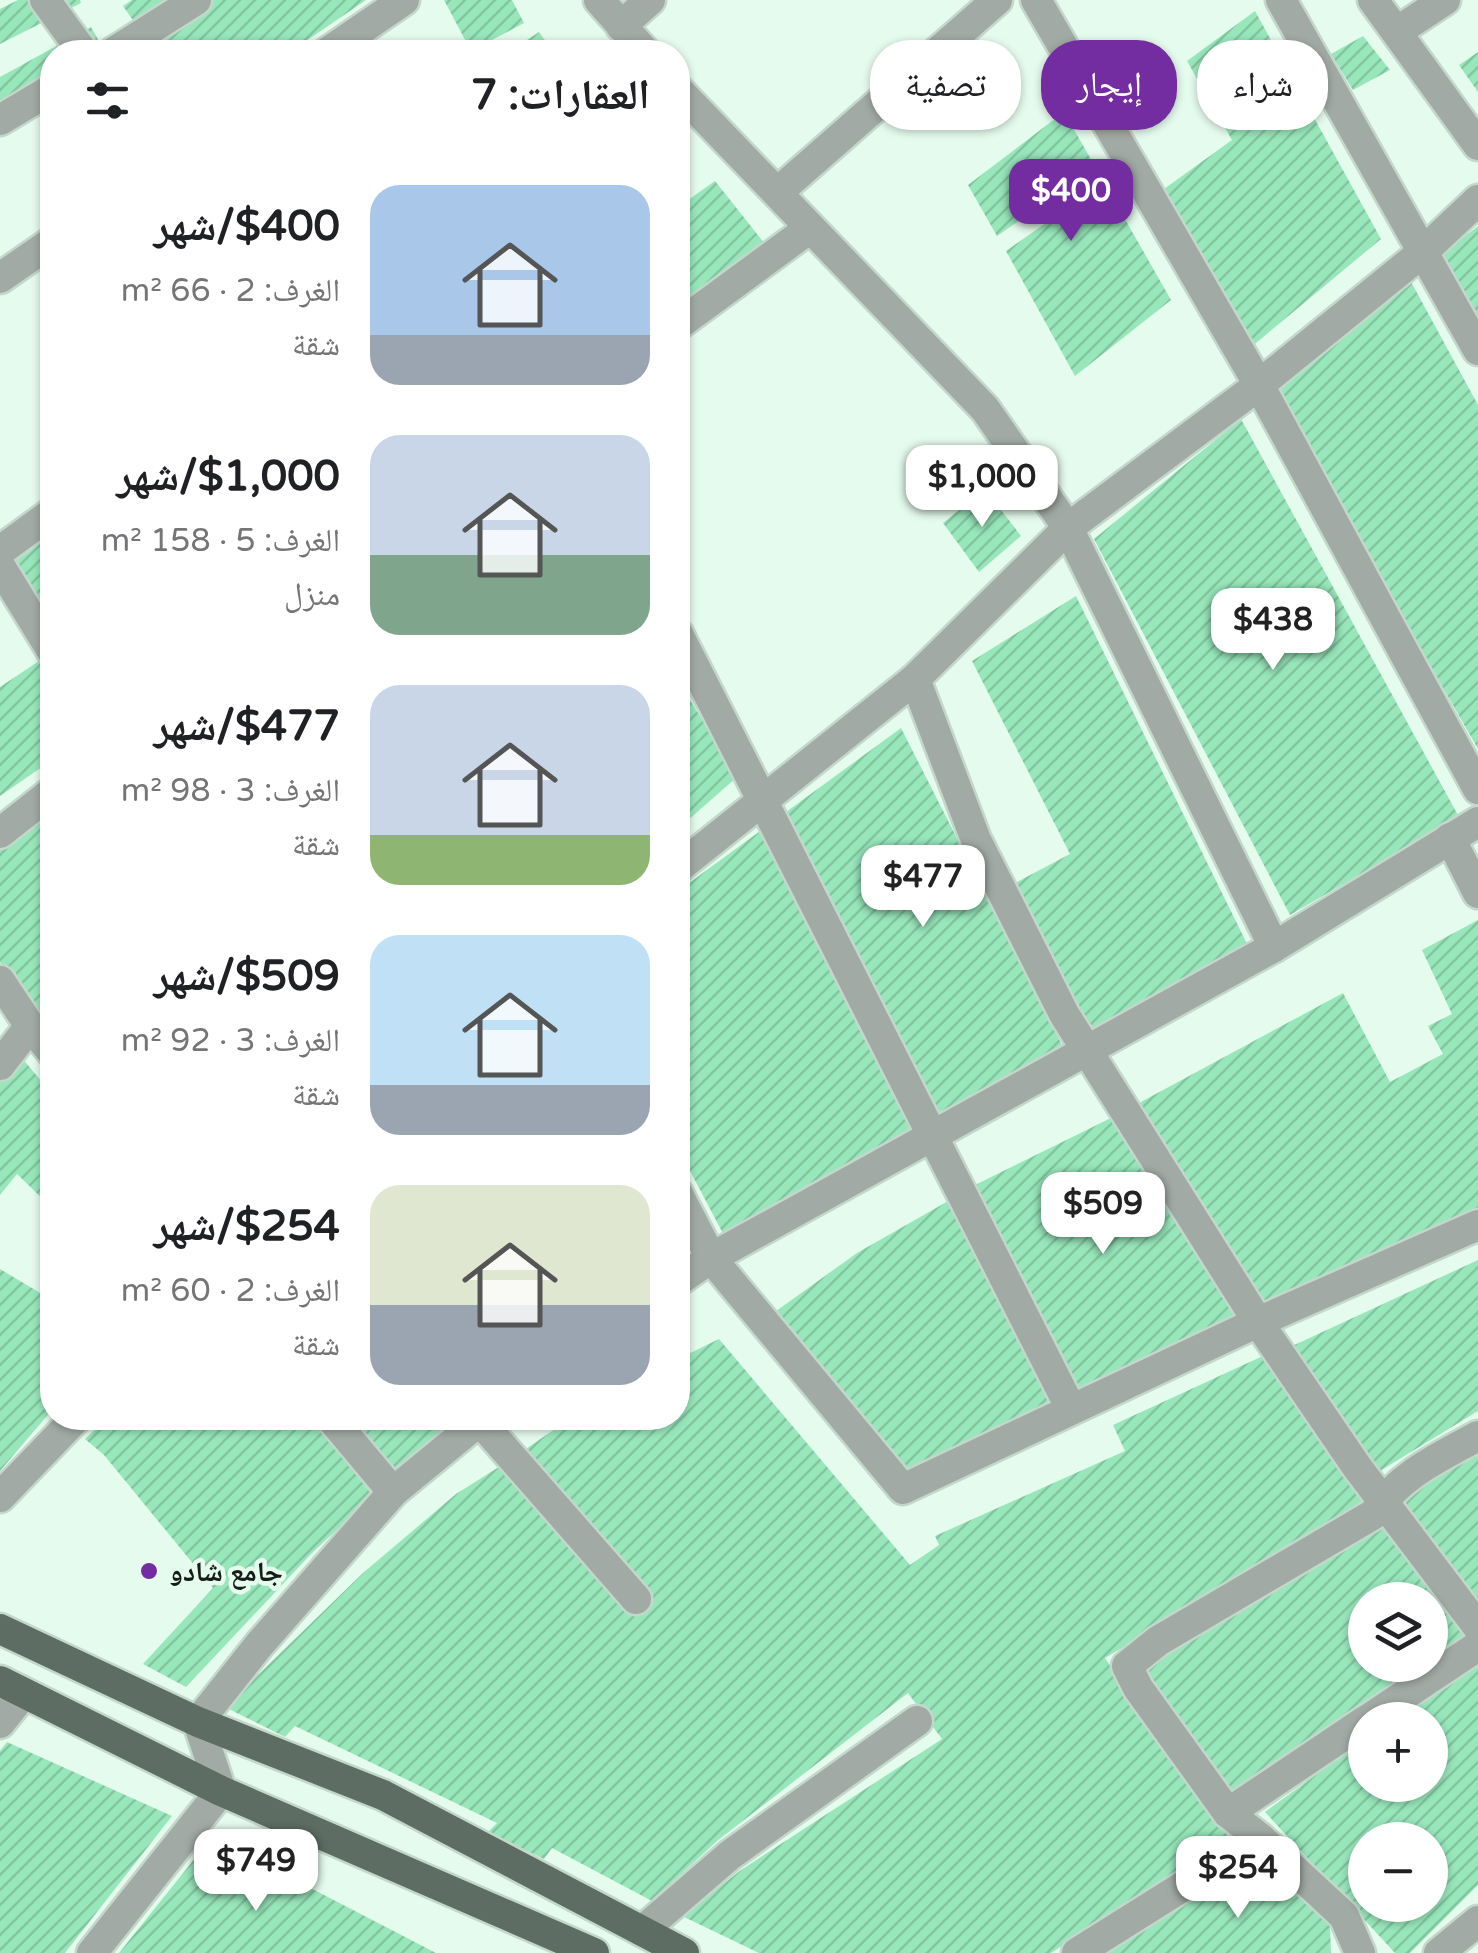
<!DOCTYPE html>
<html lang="ar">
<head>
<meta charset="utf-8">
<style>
  :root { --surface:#fff; --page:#f6f6f6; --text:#202124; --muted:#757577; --accent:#742da1 }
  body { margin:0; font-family:"Varela Round","Noto Naskh Arabic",sans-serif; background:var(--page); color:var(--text); direction:rtl; height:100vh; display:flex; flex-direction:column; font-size:38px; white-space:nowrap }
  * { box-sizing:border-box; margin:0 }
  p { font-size:32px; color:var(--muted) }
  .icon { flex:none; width:55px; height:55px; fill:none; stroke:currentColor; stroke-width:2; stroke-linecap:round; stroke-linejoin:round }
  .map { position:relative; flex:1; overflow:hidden; direction:ltr }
  .panel { position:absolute; left:40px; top:40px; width:650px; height:1390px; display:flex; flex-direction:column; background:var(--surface); border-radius:40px; box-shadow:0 2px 8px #0004; direction:rtl }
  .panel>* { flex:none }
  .hud { position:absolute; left:720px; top:40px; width:608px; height:90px; direction:rtl; display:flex; gap:20px }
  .tools { position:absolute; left:1348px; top:1582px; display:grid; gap:20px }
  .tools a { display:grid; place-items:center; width:100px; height:100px; border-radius:50%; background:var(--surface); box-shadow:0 2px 8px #0004; font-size:50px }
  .price { position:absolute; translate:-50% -85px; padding:0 22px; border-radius:20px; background:#fff; color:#222; font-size:32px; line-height:65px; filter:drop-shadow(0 2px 5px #0008) }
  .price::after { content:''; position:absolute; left:50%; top:60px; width:30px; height:22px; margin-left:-15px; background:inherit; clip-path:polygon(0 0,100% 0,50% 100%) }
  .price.selected { background:var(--accent); color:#fff }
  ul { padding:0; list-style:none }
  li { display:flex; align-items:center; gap:30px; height:250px; padding:0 40px }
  li span { display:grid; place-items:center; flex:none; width:280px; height:200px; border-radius:30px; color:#555 }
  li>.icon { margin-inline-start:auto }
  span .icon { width:120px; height:120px; fill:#fffc; stroke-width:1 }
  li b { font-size:42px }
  h2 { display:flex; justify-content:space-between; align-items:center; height:120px; padding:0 40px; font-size:42px }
  .tag { padding:0 35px; border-radius:40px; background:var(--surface); box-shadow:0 2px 8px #0004; font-size:35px; line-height:90px }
  .tag.selected { background:var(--accent); color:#fff }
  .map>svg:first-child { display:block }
</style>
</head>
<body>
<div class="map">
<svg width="1478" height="1953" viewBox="0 0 1478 1953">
  <defs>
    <pattern id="building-hatch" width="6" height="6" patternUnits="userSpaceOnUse" patternTransform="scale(2.5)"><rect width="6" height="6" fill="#98e7bb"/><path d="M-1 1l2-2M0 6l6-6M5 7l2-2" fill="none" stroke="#82c6a0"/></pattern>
  </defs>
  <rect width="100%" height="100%" fill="#e5fbed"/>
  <g fill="url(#building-hatch)" fill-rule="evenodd">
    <path d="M18,0H80L81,3L0,44V9Z"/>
    <path d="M132,0H366L290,52H155L123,6Z"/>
    <path d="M444,0H512L524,23L471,51Z"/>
    <path d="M1255,11L1381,239L1250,348L1164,189L1232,140L1187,61Z"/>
    <path d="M91,27L105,52H52V88L0,117V77Z"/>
    <path d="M539,32L553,52H509Z"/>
    <path d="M1363,36L1390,70L1353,90L1331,54Z"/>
    <path d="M1478,52V92L1459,65Z"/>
    <path d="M1064,112L1171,300L1075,376L1006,251L1053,218L1049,210L1045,203L997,236L968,185Z"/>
    <path d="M678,134L688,148L678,156Z"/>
    <path d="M715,181L765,244L678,306V207Z"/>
    <path d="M1478,226V320L1442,254Z"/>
    <path d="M1410,280L1478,405V749L1274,392Z"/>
    <path d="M1241,419L1459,817L1290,915L1094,539Z"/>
    <path d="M985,489L1021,536L979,572L943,523Z"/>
    <path d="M52,535V622L13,563Z"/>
    <path d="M1076,596L1252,954L1095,1039L1013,884L1070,854L972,661Z"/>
    <path d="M39,661L52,681V760L0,796V687Z"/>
    <path d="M678,680L737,777L678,829Z"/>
    <path d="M901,728L1067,1055L940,1123L782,815Z"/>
    <path d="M52,809V1023L42,1017L0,962V846Z"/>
    <path d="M763,829L919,1134L728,1243L678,1148V891Z"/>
    <path d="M1478,920V1214L1267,1310L1139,1103L1343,993L1390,1082L1443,1054L1428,1026L1452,1014L1422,950Z"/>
    <path d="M12,1046L52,1094V1208L17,1174L0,1195V1062Z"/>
    <path d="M1115,1116L1241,1321L1077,1396L973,1186Z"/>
    <path d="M950,1200L1052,1407L903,1475L765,1319L857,1253Z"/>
    <path d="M678,1233L694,1262L678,1272Z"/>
    <path d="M1478,1260V1411L1380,1471L1290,1347Z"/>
    <path d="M0,1269L52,1300V1410L0,1471Z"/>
    <path d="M719,1339L910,1565L939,1545L935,1536L1125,1451L1113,1425L1265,1355L1369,1501L1105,1658L1230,1839L1051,1953H759L682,1916L741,1870L942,1739L908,1693L717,1841L652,1901L552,1848L544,1859L488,1832L497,1823L295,1726L285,1737L225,1707L363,1573L456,1494L502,1465L636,1614L653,1598L520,1453L571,1418H678V1359Z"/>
    <path d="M107,1418H312L373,1496L312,1553L186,1687L143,1664L213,1588L104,1455L85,1439Z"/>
    <path d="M349,1418H468L395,1477Z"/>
    <path d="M1478,1455V1611L1398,1498Z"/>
    <path d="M1383,1521L1468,1640L1430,1665V1600H1365V1665H1430L1232,1797L1145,1668Z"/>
    <path d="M1478,1657V1885L1410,1953H1395L1265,1812L1365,1739V1785H1430V1720H1391ZM1365,1840H1430V1905H1365Z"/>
    <path d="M7,1742L172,1816L65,1953H0V1751Z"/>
    <path d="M212,1837L353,1910L436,1953H119Z"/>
    <path d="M1258,1859L1330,1925L1331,1953H1106Z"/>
  </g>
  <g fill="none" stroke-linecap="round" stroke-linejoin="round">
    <g stroke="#c4d7cb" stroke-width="35">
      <g id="minor">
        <path d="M45,0L83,52"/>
        <path d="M599,0L645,52"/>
        <path d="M1036,0L1259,385L1478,789"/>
        <path d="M1281,0L1478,350"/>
        <path d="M1373,0L1478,145"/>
        <path d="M621,26L650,0"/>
        <path d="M1398,31L1445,0"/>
        <path d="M114,52L196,0"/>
        <path d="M328,52L404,0"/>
        <path d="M678,90L985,409L1068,528L1274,947"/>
        <path d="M0,120L52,89"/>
        <path d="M778,192L997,0"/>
        <path d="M0,278L52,242"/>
        <path d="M678,325L810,228"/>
        <path d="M0,551L52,513"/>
        <path d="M0,566L52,651"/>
        <path d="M678,634L1071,1409"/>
        <path d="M915,679L976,840L1064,1014L1258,1322L1357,1467L1478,1627"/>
        <path d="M0,833L52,792"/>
        <path d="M1450,838L1478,893"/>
        <path d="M678,868L915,679L1068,528L1259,385L1424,251L1478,200"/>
        <path d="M0,981L30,1026L52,1052"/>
        <path d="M0,1065L30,1026"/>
        <path d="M678,1194L711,1258L903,1489L1258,1322L1478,1225"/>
        <path d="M678,1281L711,1258L1274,947L1478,822"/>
        <path d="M331,1418L393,1492"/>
        <path d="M479,1420L636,1599"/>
        <path d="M0,1497L76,1418"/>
        <path d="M1367,1720L1478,1646"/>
        <path d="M0,1723L24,1693"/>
        <path d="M1228,1813L1365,1721"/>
        <path d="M642,1931L730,1855L917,1721"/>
        <path d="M92,1953L221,1791L198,1722L259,1645L393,1492L483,1418"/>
        <path d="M1077,1953L1260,1838"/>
        <path d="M1360,1953L1344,1916L1260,1838L1228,1813L1138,1688L1127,1666L1158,1641L1374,1514C1398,1476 1439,1457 1478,1436"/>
        <path d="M1439,1953L1478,1921"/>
      </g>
    </g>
    <g stroke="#c4d7cb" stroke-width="35">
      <g id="major">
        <path d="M0,1629L198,1722L383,1795L684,1953"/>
        <path d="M0,1681L221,1791L594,1953"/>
      </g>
    </g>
    <use href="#minor" stroke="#a1aaa5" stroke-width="30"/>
    <use href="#major" stroke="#5d6d63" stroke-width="30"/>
  </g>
  <circle fill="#742da1" stroke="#e5fbed" stroke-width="4" cx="149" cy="1571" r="10"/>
  <g text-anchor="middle" stroke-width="9" stroke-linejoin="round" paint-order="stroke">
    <g font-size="28" font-weight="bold" fill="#161d19" stroke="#e5fbed" text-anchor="start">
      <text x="169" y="1581">جامع شادو</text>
    </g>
  </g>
</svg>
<div class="tools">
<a><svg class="icon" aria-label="layers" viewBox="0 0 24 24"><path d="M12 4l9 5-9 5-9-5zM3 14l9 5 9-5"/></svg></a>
<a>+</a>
<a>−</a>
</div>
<b class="price selected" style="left:1071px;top:244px">$400</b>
<b class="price" style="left:982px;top:530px">$1,000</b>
<b class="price" style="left:1273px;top:673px">$438</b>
<b class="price" style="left:923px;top:930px">$477</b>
<b class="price" style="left:1103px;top:1257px">$509</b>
<b class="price" style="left:256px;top:1914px">$749</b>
<b class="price" style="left:1238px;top:1921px">$254</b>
<div class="hud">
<a class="tag">شراء</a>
<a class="tag selected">إيجار</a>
<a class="tag">تصفية</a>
</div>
<section class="panel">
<h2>العقارات: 7<svg class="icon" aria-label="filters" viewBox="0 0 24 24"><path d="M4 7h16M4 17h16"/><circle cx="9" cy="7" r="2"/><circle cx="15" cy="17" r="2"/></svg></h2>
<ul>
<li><span style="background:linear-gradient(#a9c7e8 75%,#9aa5b1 0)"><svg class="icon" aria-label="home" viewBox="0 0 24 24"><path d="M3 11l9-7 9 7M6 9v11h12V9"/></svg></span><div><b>$400/شهر</b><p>الغرف: 2 · 66 m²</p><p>شقة</p></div></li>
<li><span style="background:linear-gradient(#c9d6e8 60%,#7fa58c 0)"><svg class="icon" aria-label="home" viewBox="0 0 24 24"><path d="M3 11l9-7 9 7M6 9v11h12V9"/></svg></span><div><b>$1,000/شهر</b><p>الغرف: 5 · 158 m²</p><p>منزل</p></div></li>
<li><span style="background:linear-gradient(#c9d6e8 75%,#8fb573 0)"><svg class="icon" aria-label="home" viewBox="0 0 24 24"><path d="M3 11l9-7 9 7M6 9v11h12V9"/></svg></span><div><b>$477/شهر</b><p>الغرف: 3 · 98 m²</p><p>شقة</p></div></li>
<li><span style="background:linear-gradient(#bfe0f5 75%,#9aa5b1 0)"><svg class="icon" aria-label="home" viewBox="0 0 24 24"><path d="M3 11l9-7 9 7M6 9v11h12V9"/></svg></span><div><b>$509/شهر</b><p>الغرف: 3 · 92 m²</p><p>شقة</p></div></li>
<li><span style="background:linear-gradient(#dfe7d0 60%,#9aa5b1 0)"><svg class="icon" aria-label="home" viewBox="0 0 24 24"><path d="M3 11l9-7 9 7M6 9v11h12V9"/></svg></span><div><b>$254/شهر</b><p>الغرف: 2 · 60 m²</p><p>شقة</p></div></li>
</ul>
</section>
</div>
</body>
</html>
